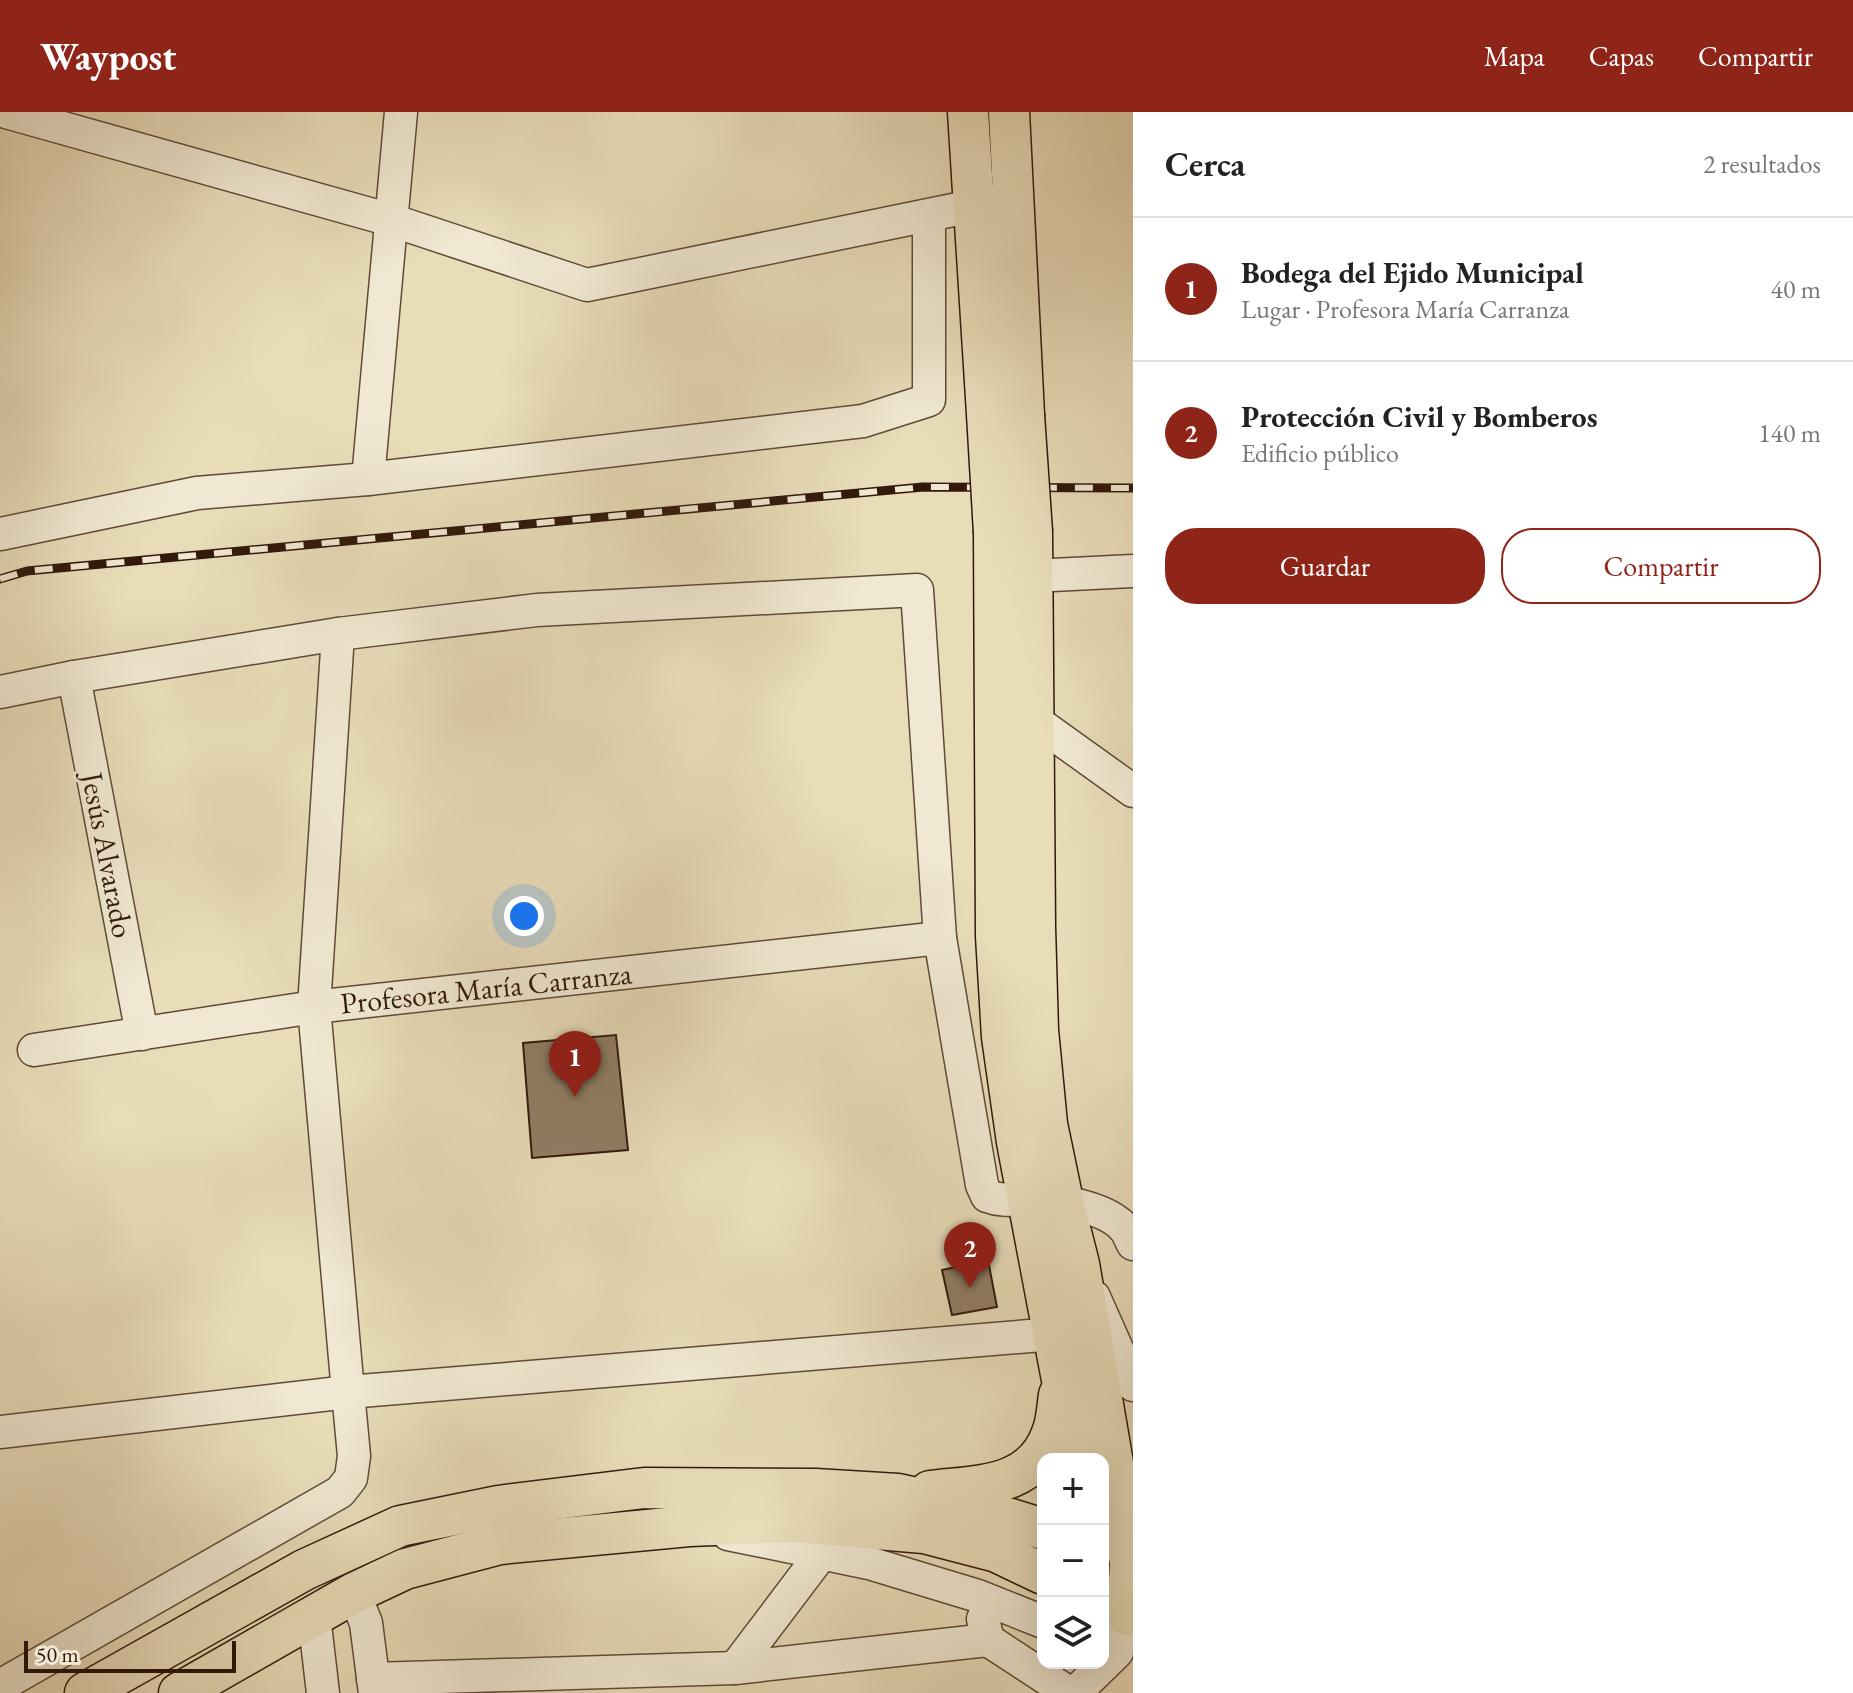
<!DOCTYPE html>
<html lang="es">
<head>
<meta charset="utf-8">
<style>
  :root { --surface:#fff; --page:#f2f2f2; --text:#222; --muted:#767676; --line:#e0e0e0; --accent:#8f2418 }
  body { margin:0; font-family:"EB Garamond",serif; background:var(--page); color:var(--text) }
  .controls { position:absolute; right:24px; bottom:24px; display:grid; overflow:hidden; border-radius:16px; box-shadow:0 8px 32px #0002 }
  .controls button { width:72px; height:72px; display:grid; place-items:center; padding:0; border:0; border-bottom:2px solid var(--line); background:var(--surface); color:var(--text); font:40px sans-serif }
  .scale { position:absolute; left:24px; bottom:20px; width:212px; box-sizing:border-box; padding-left:8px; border:4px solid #33190b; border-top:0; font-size:22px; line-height:28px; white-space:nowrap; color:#33190b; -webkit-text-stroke:6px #f0e8d2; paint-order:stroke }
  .you { position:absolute; left:524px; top:804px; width:28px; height:28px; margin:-20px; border:6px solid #fff; border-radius:50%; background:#1a73e8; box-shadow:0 0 0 12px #1a73e833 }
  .badge { display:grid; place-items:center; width:52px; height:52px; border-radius:50%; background:var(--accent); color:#fff; font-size:26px; font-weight:700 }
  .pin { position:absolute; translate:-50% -66px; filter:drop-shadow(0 2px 4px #0008) }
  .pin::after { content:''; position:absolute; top:42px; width:28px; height:24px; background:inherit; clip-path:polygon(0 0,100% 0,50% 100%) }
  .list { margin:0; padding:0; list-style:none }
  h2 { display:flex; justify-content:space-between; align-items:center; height:104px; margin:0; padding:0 32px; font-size:34px }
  h2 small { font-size:26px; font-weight:400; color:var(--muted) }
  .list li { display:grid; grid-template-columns:52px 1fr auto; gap:24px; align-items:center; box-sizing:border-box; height:144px; padding:0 32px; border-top:2px solid var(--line) }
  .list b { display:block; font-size:30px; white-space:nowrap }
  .list p { margin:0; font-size:26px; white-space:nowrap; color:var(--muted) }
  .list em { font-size:26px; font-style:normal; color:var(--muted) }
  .actions { display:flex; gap:16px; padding:24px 32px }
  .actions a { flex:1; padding:18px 0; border:2px solid var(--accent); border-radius:32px; text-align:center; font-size:28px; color:var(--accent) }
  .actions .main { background:var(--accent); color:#fff }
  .icon { flex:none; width:44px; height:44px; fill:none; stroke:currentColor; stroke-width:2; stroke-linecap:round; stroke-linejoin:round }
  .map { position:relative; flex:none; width:1133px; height:1581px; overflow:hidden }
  header { display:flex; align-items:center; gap:48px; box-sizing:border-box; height:112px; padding:0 40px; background:var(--accent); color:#fff }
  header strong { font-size:38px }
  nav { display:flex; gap:44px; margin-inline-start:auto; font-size:28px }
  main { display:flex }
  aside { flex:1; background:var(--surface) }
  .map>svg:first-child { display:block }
  .building { fill:#917e65; stroke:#33190b; stroke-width:2 }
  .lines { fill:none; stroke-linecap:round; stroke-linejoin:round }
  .minor-casing { stroke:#604a36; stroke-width:35 }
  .major-casing { stroke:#33190b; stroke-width:43 }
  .minor { stroke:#f0e8d2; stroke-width:32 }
  .major { stroke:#e8dcb9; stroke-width:40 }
  .rail-casing { stroke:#33190b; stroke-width:9 }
  .rail { stroke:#f0e8d2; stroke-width:6; stroke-dasharray:18; stroke-linecap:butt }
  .major-bridge-casing { stroke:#33190b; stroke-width:43; stroke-linecap:butt }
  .major-bridge { stroke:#e8dcb9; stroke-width:40 }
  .labels { text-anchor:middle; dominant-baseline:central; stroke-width:6; stroke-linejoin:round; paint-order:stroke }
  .street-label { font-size:30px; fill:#33190b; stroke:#f0e8d2 }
</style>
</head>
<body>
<header>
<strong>Waypost</strong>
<nav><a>Mapa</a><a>Capas</a><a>Compartir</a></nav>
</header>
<main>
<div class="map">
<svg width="1133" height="1581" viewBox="0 0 1133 1581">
  <rect width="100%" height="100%" fill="#e8dcb9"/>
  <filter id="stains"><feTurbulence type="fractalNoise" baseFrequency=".0025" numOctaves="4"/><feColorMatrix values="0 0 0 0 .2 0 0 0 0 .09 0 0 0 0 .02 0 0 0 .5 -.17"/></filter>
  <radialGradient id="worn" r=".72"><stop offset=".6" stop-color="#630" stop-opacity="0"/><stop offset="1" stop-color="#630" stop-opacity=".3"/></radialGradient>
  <g class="building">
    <polygon points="616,923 628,1038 532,1046 523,931"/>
    <polygon points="988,1148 997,1195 952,1203 942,1158"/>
  </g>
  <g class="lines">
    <defs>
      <g id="minor">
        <polyline points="6,0 391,108 587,173 997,89"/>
        <polyline points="368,367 401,0"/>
        <polyline points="0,422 197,381 368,367 863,309 929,288 929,104"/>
        <polyline points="1032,464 1133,459"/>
        <polyline points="74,565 142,922"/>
        <path d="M0,580L74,565L338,522L537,498L917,478L940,826L982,1073L987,1084C1003,1090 1014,1087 1030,1087C1056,1087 1106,1095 1124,1116C1128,1120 1130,1127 1133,1132"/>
        <polyline points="1017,607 1034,608 1133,679"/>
        <polyline points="34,938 314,895 940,826"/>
        <polyline points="1094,1185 1133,1273"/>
        <polyline points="0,1320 348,1280 314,895 338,522"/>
        <polyline points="728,1422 869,1451 978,1484 1043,1510"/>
        <polyline points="354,1481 366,1511 375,1581"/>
        <polyline points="314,1504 323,1581"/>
        <polyline points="983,1507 988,1528 1069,1581"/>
        <polyline points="735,1556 822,1441"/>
        <polyline points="373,1567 735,1556 988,1528"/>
        <polyline points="0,1574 340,1380 351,1366 354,1344 348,1280 1054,1222"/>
        <polyline points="1075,1581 1117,1540 1127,1503"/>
      </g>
      <g id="major">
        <polyline points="968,0 987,302"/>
        <polyline points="1009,0 1024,303"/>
        <polyline points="1032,420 1035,815 1038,918 1047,1012 1063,1089 1079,1152 1130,1451 1127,1503"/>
        <polyline points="994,421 996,824 1002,925 1017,1030 1077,1347"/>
        <path d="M930,1379C979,1373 1033,1376 1052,1321C1057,1309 1057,1295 1059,1283"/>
        <polyline points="85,1581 304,1458 400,1414 498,1394 644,1376 815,1377 898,1382 1011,1407 1043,1417"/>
        <polyline points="179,1581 354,1481 405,1457 500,1432 689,1414 796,1410 924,1421 997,1440 1043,1462"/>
      </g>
    </defs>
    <use href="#minor" class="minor-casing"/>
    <use href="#major" class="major-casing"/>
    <use href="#minor" class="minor"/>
    <use href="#major" class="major"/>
    <defs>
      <polyline id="rail" points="0,467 27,459 923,375 1133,376"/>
    </defs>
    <use href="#rail" class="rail-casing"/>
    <use href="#rail" class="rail"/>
    <defs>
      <g id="major-bridge">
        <polyline points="987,302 994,421"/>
        <polyline points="1024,303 1032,420"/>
      </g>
    </defs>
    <use href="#major-bridge" class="major-bridge-casing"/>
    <use href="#major-bridge" class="major-bridge"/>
  </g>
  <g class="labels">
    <g class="street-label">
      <text transform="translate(108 743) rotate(79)">Jesús Alvarado</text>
      <text transform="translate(486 876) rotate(-6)">Profesora María Carranza</text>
    </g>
  </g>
  <rect width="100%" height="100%" filter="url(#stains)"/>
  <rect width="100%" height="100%" fill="url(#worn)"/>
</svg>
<div class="controls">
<button>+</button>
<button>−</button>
<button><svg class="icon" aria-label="layers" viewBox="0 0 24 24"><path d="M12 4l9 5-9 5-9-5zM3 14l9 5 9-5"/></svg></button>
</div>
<div class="scale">50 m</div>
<div class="you"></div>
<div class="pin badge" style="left:575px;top:985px">1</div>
<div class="pin badge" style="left:970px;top:1176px">2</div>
</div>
<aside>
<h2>Cerca<small>2 resultados</small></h2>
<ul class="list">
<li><span class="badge">1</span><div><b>Bodega del Ejido Municipal</b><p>Lugar · Profesora María Carranza</p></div><em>40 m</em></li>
<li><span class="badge">2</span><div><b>Protección Civil y Bomberos</b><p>Edificio público</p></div><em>140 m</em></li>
</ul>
<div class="actions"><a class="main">Guardar</a><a>Compartir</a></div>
</aside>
</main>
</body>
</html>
